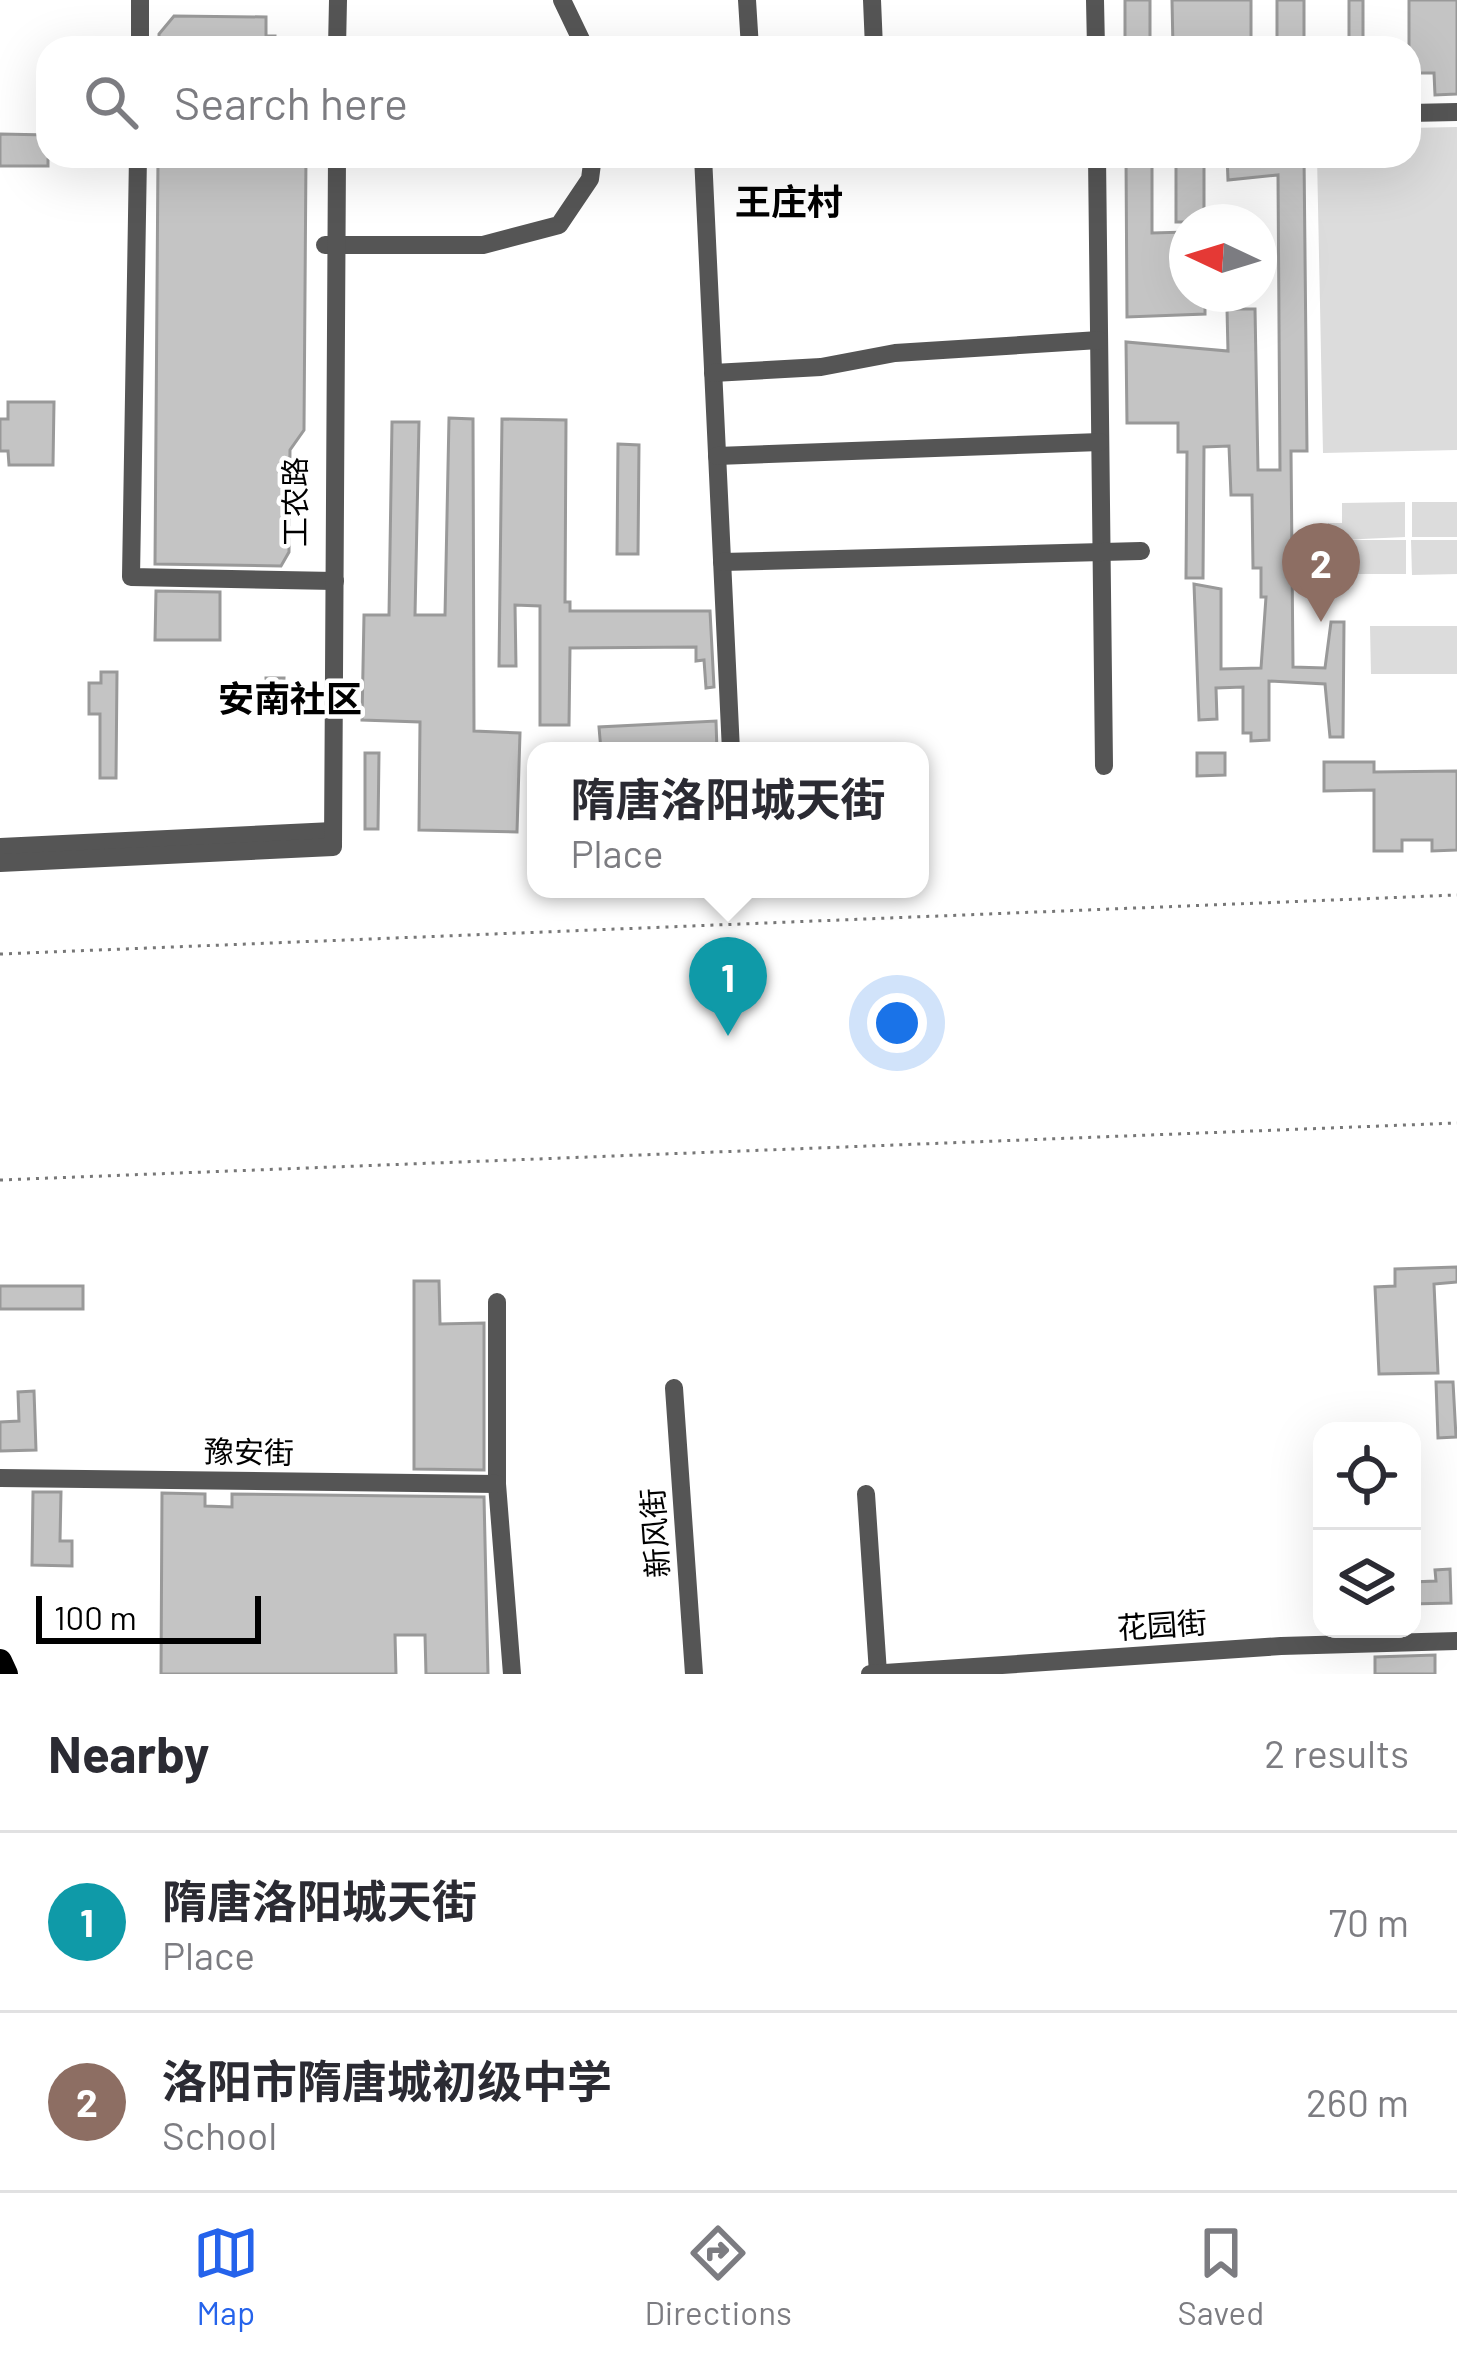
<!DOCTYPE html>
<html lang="en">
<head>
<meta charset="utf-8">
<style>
  :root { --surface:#fff; --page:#f7f7f7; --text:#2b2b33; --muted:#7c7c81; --line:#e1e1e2; --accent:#2563eb }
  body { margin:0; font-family:Barlow,"Noto Sans SC",sans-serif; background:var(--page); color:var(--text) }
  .controls { position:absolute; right:36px; bottom:36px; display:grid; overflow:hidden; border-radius:24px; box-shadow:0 12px 48px #0002 }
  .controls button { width:108px; height:108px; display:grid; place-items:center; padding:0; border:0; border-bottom:3px solid var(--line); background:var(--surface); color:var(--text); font:60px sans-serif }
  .compass { position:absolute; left:1169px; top:204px; width:108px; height:108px; border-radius:50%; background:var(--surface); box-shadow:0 12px 48px #0002; rotate:274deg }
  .scale { position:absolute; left:36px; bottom:30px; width:225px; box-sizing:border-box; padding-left:12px; border:6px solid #000; border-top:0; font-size:33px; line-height:42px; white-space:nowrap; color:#000; -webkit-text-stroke:9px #fff; paint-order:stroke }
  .you { position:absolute; left:897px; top:1023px; width:42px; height:42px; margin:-30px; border:9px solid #fff; border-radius:50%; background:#1a73e8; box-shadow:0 0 0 18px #1a73e833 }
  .badge { display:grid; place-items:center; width:78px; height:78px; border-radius:50%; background:var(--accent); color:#fff; font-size:39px; font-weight:700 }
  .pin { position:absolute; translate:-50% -99px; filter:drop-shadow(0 3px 6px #0008) }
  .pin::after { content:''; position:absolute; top:63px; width:42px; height:36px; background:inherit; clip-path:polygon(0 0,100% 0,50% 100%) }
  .popup { position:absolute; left:527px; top:742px; width:402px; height:156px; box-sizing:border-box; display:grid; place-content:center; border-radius:24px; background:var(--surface); filter:drop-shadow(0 3px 9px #0005); font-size:39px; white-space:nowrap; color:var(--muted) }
  .popup b { font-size:45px; color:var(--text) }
  .popup::after { content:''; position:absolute; left:50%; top:100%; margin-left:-24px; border:24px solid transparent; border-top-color:var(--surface) }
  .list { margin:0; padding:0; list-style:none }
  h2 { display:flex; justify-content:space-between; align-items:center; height:156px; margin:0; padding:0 48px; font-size:51px }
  h2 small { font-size:39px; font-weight:400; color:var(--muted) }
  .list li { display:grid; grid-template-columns:78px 1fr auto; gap:36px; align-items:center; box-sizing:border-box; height:180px; padding:0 48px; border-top:3px solid var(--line) }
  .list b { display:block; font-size:45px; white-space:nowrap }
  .list p { margin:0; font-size:39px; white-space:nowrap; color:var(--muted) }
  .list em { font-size:39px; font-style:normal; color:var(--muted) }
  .icon { flex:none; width:66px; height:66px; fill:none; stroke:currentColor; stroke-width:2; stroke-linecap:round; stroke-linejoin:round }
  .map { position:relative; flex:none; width:1457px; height:1674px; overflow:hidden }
  .search { position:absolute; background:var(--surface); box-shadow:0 12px 48px #0002; left:36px; right:36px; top:36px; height:132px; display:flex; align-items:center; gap:30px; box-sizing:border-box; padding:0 42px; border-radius:36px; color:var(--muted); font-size:45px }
  .sheet { height:516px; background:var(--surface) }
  nav { display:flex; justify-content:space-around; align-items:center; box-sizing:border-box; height:168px; border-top:3px solid var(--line); background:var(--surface); font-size:33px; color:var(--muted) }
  nav a { display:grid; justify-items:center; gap:6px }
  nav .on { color:var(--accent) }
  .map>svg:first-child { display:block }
  .green { fill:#dcdcdc }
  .building { fill:#c4c4c4; stroke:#999; stroke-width:3 }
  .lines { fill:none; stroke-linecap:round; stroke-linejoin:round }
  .path { stroke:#777; stroke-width:3; stroke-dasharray:3 6; stroke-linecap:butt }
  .minor { stroke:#555; stroke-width:18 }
  .major { stroke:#000; stroke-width:24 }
  .labels { text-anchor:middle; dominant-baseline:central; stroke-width:9; stroke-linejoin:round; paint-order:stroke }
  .street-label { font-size:30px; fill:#000; stroke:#fff }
  .quarter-label { font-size:36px; font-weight:bold; fill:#000; stroke:#fff }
</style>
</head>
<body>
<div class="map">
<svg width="1457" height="1674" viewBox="0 0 1457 1674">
  <rect width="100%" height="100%" fill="#fff"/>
  <g class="green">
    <polygon points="1457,127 1457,450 1323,453 1317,156 1409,156 1409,128"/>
    <polygon points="1405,502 1405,537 1341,540 1406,540 1406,574 1342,574 1342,555 1328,554 1328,523 1342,523 1342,503"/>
    <rect x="1412" y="502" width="45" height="35"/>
    <polygon points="1411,540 1457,540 1457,574 1412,575"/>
    <polygon points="1370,626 1457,626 1457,674 1371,674"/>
  </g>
  <g class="building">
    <rect x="1125" y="0" width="25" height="48"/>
    <polygon points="1172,0 1251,0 1251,48 1173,48"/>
    <rect x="1277" y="0" width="27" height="48"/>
    <rect x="1349" y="0" width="14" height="48"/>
    <polygon points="1409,0 1457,0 1457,94 1435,95 1434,73 1409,73"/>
    <polygon points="174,16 266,17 266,36 275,36 275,48 159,48 159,34"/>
    <polygon points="0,134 48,135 48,166 0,166"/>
    <polygon points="158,156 306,156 304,430 290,450 289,552 281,566 155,564"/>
    <polygon points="1126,156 1152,156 1152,233 1187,232 1187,294 1205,294 1205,314 1127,317"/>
    <rect x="1176" y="156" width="28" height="66"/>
    <polygon points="1227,156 1304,156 1307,451 1291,451 1293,667 1325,668 1331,622 1344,622 1343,737 1330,737 1325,684 1269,681 1269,740 1251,741 1251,733 1243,733 1243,687 1216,688 1217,719 1199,720 1194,584 1221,589 1221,669 1261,668 1266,597 1261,597 1261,568 1253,568 1252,495 1231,495 1229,446 1204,447 1203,578 1186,578 1187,452 1178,452 1178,423 1127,423 1126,342 1228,351 1227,309 1255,309 1258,470 1280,470 1278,175 1228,180"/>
    <polygon points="8,402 54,402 53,465 9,465 8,451 0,451 0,419 8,419"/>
    <polygon points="449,418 473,419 474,731 520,733 517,832 419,830 420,722 362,720 364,615 389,615 392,422 419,422 415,615 445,615"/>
    <polygon points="502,419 566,420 565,602 570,602 570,611 710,611 714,687 706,688 704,660 696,661 696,647 570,648 569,725 540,725 540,606 515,605 516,666 499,666"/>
    <polygon points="618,444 639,445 638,554 617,554"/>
    <polygon points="156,591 220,592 220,640 155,640"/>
    <polygon points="101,672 117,672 116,778 100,778 100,714 89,714 89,683 101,683"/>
    <polygon points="266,678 284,678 283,705 266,705"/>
    <polygon points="716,721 717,751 673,747 601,751 599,727"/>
    <polygon points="365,753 379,753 378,829 365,829"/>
    <polygon points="1197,753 1225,753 1225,775 1197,776"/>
    <polygon points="1324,762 1374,762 1374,772 1457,771 1457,850 1432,851 1432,840 1402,840 1402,851 1374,851 1374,790 1324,791"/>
    <polygon points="1457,1267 1457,1282 1434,1284 1438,1373 1379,1374 1375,1287 1395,1286 1395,1269"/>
    <polygon points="414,1281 439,1281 440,1324 484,1323 484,1470 414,1469"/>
    <rect x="0" y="1286" width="83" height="23"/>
    <polygon points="1436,1382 1453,1382 1456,1437 1438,1438"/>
    <polygon points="34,1391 36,1450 0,1451 0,1422 19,1421 18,1392"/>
    <polygon points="33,1492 61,1492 60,1541 72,1541 72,1566 32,1565"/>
    <polygon points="162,1493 205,1494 205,1506 232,1507 232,1494 484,1497 488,1674 426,1674 425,1635 395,1635 396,1674 161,1674"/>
    <polygon points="1450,1569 1451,1603 1412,1604 1412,1582 1436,1581 1435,1570"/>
    <polygon points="1435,1655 1435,1674 1375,1674 1375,1657"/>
  </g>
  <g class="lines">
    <g class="path">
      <polyline points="0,954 1457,895"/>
      <polyline points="0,1180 1457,1123"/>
    </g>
    <g class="minor">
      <polyline points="562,0 585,48"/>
      <polyline points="747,0 750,48"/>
      <polyline points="872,0 874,48"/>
      <polyline points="1095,0 1096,48"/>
      <polyline points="140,48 140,0"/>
      <polyline points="337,48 338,0"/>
      <polyline points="1409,113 1457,112"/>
      <polyline points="138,156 131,577 335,581"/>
      <polyline points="703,156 731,751"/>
      <polyline points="1097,156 1104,766"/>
      <polyline points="325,245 483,245 559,225 590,179 593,156"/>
      <polyline points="713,373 821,367 895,353 1099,340"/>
      <polyline points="717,456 1100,442"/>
      <polyline points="722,562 1141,551"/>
      <polyline points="0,847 333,831"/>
      <polyline points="0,863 333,847 337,156"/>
      <polyline points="497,1302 497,1484 512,1674"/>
      <polyline points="674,1388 694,1674"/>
      <polyline points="0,1478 497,1484"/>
      <polyline points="866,1494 878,1673"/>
      <polyline points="870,1674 1281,1646 1457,1641"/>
    </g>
    <polyline class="major" points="0,1661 6,1674"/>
  </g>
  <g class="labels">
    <g class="street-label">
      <text transform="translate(294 502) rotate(-90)">工农路</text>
      <text transform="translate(249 1451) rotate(1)">豫安街</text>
      <text transform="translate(654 1533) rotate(-94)">新风街</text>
      <text transform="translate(1162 1624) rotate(-4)">花园街</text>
    </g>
    <g class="quarter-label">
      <text x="789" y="200">王庄村</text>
      <text x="290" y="697">安南社区</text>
    </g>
  </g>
</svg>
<div class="controls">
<button><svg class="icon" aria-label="locate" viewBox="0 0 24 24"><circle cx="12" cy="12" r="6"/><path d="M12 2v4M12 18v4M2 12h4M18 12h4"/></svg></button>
<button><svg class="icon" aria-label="layers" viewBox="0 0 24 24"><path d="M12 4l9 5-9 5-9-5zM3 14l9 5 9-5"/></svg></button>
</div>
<svg class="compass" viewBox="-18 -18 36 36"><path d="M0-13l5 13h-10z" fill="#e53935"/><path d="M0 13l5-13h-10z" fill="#7c7c81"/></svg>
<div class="scale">100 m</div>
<div class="you"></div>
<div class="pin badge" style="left:728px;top:1036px;background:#0f9aa8">1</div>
<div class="popup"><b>隋唐洛阳城天街</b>Place</div>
<div class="pin badge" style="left:1321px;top:622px;background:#8d6e63">2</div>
<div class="search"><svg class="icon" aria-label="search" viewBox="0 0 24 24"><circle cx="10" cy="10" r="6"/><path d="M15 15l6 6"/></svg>Search here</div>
</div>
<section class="sheet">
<h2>Nearby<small>2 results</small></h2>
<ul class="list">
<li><span class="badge" style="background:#0f9aa8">1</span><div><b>隋唐洛阳城天街</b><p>Place</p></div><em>70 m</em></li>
<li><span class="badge" style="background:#8d6e63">2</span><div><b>洛阳市隋唐城初级中学</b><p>School</p></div><em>260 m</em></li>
</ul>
</section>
<nav>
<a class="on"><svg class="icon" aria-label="map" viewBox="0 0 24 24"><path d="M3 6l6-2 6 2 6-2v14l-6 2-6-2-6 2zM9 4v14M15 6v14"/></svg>Map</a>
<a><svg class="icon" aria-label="directions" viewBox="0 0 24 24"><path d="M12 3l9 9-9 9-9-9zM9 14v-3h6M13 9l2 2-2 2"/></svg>Directions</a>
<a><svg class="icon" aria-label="saved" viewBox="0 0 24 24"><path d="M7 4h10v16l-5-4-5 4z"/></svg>Saved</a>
</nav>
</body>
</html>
